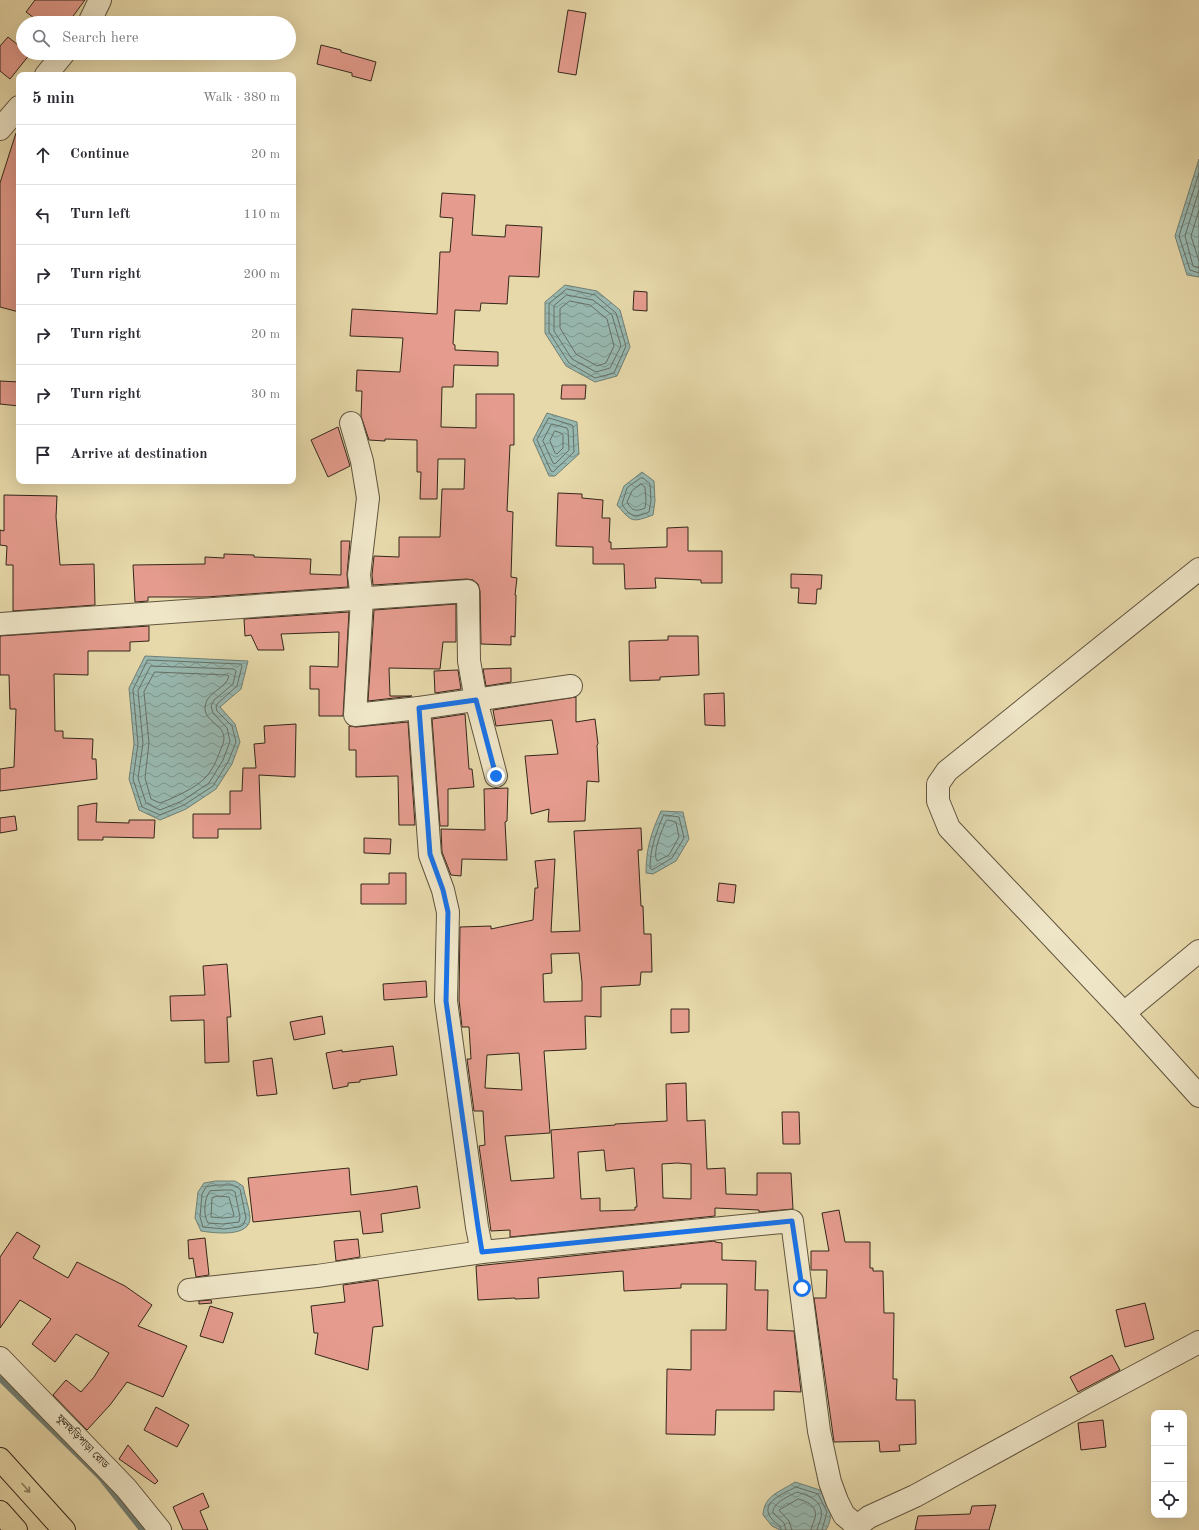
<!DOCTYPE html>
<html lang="en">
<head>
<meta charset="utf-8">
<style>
  :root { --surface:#fff; --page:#f2f2f3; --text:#2b2b33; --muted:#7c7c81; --line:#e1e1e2 }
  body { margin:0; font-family:"Old Standard TT","Noto Serif Bengali",serif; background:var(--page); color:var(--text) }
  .controls { position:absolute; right:12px; bottom:12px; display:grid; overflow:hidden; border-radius:8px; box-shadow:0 4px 16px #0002 }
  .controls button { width:36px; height:36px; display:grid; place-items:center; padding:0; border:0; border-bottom:1px solid var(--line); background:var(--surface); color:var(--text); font:20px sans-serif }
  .stop { position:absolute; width:12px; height:12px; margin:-9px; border:3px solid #1a73e8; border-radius:50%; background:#fff }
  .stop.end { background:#1a73e8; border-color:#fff; box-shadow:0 1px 4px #0008 }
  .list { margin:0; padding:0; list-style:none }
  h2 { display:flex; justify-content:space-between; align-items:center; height:52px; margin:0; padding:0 16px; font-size:17px }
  h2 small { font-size:13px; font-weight:400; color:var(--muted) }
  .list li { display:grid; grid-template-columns:26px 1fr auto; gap:12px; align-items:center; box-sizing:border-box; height:60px; padding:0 16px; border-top:1px solid var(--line) }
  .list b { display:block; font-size:15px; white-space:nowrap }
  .list em { font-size:13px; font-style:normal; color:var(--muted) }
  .icon { flex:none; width:22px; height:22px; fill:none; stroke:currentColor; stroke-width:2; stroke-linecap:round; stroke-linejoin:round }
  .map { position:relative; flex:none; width:1199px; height:1530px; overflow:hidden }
  .search { position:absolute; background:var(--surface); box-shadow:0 4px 16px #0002; left:16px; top:16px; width:280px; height:44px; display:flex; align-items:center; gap:10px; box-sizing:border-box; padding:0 14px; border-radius:22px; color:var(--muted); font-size:15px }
  .panel { position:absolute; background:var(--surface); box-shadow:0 4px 16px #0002; left:16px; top:72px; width:280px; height:412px; border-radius:8px }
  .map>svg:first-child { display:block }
  .water { fill:url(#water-waves); stroke:#707f75 }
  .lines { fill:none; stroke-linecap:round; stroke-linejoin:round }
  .shore { stroke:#667066; stroke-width:1 }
  .stream { stroke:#707f75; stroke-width:5.5 }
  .building { fill:#e59c8e; stroke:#33271a; fill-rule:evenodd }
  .minor-casing { stroke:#60543e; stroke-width:24 }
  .major-casing { stroke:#33271a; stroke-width:24 }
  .minor { stroke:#efe6c8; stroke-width:22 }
  .major { stroke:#e7d9aa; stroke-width:22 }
  .oneway { stroke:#8d8062 }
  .route { stroke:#1a73e8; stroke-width:5 }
  .labels { text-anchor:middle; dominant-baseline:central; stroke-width:4; stroke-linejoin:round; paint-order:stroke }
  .street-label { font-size:11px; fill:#33271a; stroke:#efe6c8 }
</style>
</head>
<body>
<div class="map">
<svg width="1199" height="1530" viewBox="0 0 1199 1530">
  <defs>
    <pattern id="water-waves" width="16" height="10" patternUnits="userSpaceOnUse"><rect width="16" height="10" fill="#98b9b1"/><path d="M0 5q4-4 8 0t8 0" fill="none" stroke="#7d968f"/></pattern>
  </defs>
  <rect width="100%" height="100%" fill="#e7d9aa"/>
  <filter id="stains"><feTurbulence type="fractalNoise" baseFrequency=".005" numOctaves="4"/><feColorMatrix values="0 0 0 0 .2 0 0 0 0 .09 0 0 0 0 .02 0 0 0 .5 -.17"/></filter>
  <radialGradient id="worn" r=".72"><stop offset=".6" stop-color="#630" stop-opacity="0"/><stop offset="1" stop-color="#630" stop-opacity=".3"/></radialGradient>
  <g class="water">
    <polygon points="1199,159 1199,277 1187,275 1175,236"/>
    <polygon points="565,285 597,291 620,310 630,347 617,376 595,382 566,366 545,333 545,302"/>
    <polygon points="547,413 577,422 579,454 555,476 549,476 533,440"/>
    <path d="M642,472L654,481L655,501L653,515C631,523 632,522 617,505L624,486Z"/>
    <polygon points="145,656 248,661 241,689 220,707 235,724 240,742 232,764 216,789 186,809 160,820 139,810 129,779 134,744 129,688"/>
    <path d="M661,811L683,812L689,839L676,861L653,874L646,873C646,849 651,833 661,811Z"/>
    <path d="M216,1181H235L243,1186C245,1196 249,1207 250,1217C251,1238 214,1233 201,1231L195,1218L198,1192L204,1183Z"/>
    <path d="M795,1482L820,1490C829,1505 835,1514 826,1530H780L772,1526L763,1515C764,1495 780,1492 795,1482Z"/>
  </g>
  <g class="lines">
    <g class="shore">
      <polyline points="1199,173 1179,236 1190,270 1199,273"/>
      <polyline points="1199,190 1185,236 1193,266 1199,268"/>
      <polyline points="1199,210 1191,236 1199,261"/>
      <polygon points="567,289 595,295 616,313 626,346 614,373 595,378 569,363 549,332 549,304"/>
      <polygon points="567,295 593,300 612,315 621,346 610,368 596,372 572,359 554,331 554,306"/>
      <polygon points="570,301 590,305 607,319 614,346 606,363 597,366 576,354 560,328 560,309"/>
      <polygon points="549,418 572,425 573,426 574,452 553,472 551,471 537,440"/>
      <polygon points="552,424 567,428 568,430 569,450 555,464 553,463 543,441"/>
      <polygon points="555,431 561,433 563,435 563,448 557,454 555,453 550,441"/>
      <path d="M641,478H643L650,484L651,501L649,512C635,518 630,517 622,504L627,488Z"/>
      <path d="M641,484L645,487L646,501L645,508C636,512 632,511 627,502L632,491Z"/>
      <polygon points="148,660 241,664 242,666 237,686 217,704 216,707 217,711 232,726 236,742 228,762 213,786 184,805 160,815 142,807 133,779 138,744 133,690"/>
      <polygon points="151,666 234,669 236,671 233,684 214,700 211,706 213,713 227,728 230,741 223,760 209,783 182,801 160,810 146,803 138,778 143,743 138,691"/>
      <path d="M155,672L227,675L229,676C226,689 206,692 205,707C204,718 216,722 222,731C226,738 223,745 220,751C217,760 212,771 205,778C197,787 172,799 160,803L151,799L145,778L149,743L144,692Z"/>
      <path d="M665,815L679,817L684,838L672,858L652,870L650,868C650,849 656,833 663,816Z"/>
      <path d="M668,820L676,822L679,837L669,855L657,861C652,853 662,830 666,821Z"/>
      <polygon points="217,1185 233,1185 240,1189 246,1218 243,1225 239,1227 224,1229 203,1227 200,1217 202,1194 206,1187"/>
      <path d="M225,1190H232L235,1192L240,1217L239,1222L223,1224L208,1223C203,1215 204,1198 210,1191Z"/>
      <polygon points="218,1196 229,1197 234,1215 233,1217 223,1218 211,1217 212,1198"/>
      <path d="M781,1530L780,1526C753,1507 777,1496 796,1487L818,1494L827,1512L822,1530"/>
      <path d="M786,1530L784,1523L773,1513C772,1503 789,1496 797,1492C810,1496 824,1501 821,1518C820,1522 818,1525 817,1530"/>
      <path d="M792,1530L789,1521L779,1510L798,1499C806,1501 818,1506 815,1518C814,1522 812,1525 811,1530"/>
    </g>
    <polyline class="stream" points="0,1379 100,1477 142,1530"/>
  </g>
  <g class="building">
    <polygon points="35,0 85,0 68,23 41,23 26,12"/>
    <polygon points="568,10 586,13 576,75 558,72"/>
    <polygon points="8,37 23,49 23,53 30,54 10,79 0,71 0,46"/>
    <polygon points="321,45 341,50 341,52 376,62 371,81 352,76 352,73 317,64"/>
    <polygon points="16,133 19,133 19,312 0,307 0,183"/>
    <polygon points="442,193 475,195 472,235 505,237 506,225 542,227 539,277 509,276 507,304 481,303 480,311 455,310 453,344 455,345 455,350 498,352 498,366 454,365 453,387 442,387 441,427 476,428 476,394 514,394 514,445 510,445 507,511 513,512 511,577 517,578 515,595 516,595 515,637 511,636 511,645 481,644 480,591 478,584 473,580 467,579 373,585 372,575 374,556 399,557 399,537 440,537 442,489 464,489 465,459 438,459 437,499 420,499 421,472 417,472 417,440 385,439 385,441 369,440 361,416 362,391 356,391 357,370 400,372 403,338 350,336 352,309 437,314 440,252 450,252 453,218 440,217"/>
    <polygon points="634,291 647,292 647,311 633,310"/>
    <polygon points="0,381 19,382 19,406 0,404"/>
    <polygon points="562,385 586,385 585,399 561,399"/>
    <polygon points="338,427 350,466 328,477 311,440"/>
    <polygon points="558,493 582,494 582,498 603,500 602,518 610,518 609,542 611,542 611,549 667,547 667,528 688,527 688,551 722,551 722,583 701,583 701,580 655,578 656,588 625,589 624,564 593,564 593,547 556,546"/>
    <polygon points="4,495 57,496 56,517 60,565 94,564 95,605 13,611 13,565 6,565 7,546 0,545 0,530 4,531"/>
    <polygon points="341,541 350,541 347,574 348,587 206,597 148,597 148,601 135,602 133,565 205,564 205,557 224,558 224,554 254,555 254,557 311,559 310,574 341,575"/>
    <polygon points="791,574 822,575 821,589 817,589 816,604 798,603 799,588 791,588"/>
    <polygon points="456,604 456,642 443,642 440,669 389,668 390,696 412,696 368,701 374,610"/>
    <polygon points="349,612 343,716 319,716 319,689 310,689 310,666 338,667 339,632 281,634 284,650 258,650 251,635 245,636 244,619"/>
    <polygon points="149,626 149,641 130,642 130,651 88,651 88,675 54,674 55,731 63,731 63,738 93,739 92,759 96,759 97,779 0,791 0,769 14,767 16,709 10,709 9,675 0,675 0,636"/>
    <polygon points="668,636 698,636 699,675 660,677 660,680 630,681 629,641 668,640"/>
    <polygon points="511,668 511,682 486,686 483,669"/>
    <polygon points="458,670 461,689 435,693 434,671"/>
    <polygon points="724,693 725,726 705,725 704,694"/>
    <polygon points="576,697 576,722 595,719 598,744 597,745 599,782 587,781 585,821 548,822 549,809 531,814 525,756 558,754 552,720 496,726 493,710"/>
    <polygon points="465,714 469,769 472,769 474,787 448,789 448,826 440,826 432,719"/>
    <polygon points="408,722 415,825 399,825 398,776 356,777 356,750 349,750 349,726 356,727"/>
    <polygon points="296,724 295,777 259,775 261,829 218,829 218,838 193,838 193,814 230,814 230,791 242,791 243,768 256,768 254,744 265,743 264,726"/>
    <polygon points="508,788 507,821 505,822 507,860 462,859 461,876 451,875 442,852 441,829 485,830 484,789"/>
    <polygon points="97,803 96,822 129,823 129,820 155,820 154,838 103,837 103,840 78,840 78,806"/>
    <polygon points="15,816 17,830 0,833 0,818"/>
    <path d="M641,828L642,850H638L641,906H643L644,934H651L652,972H641L640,985L601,987V1017L585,1016L586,1049L544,1051L550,1133L505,1136L511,1181L554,1178L551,1130L615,1125V1124L667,1121L666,1084L686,1083L687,1121L705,1120L707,1169L725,1168L726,1194L757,1195V1173H791L793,1209L759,1212V1210L715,1208V1216L510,1237V1230L491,1231L479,1146L485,1145L483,1111H474L467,1059H471L469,1027H462L459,1000L460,927L491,926V929L533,920L535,888H538L535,861L555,859L551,932L580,931L574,831ZM579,953L582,982V1001L544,1002L543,974L552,973L551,954ZM519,1053L522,1090L485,1088L487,1055ZM604,1150L606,1171L634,1168L637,1207H635V1210L600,1211V1198L581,1199L578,1152ZM677,1163L691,1164V1199L663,1198L662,1164Z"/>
    <polygon points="364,838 391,839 390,854 364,853"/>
    <polygon points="389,873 406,873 406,904 361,904 361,884 389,884"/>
    <polygon points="719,883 736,885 734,903 717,901"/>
    <polygon points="227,964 231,1017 227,1017 229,1062 205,1063 204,1020 171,1021 170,996 205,995 203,966"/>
    <polygon points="426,981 427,997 384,1000 383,984"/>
    <polygon points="671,1009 689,1009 689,1032 671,1033"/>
    <polygon points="322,1016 325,1034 294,1040 290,1022"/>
    <polygon points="393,1046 397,1075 360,1080 360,1082 348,1083 348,1086 333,1089 326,1053 342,1050 342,1052"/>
    <polygon points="272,1058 277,1094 257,1096 253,1061"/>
    <polygon points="782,1112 799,1112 800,1144 783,1144"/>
    <polygon points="349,1168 351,1195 392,1190 417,1186 420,1208 381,1214 383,1232 363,1234 360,1211 253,1222 248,1178"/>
    <polygon points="839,1210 845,1242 870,1242 870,1268 873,1268 873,1271 883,1271 884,1313 894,1313 893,1379 897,1379 896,1400 915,1400 916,1444 899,1445 900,1451 880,1452 879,1441 834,1442 814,1298 826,1298 827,1270 811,1270 811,1251 829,1251 822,1213"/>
    <polygon points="17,1232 40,1246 33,1258 68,1278 77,1262 125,1286 152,1305 138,1326 187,1346 163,1397 127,1382 110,1405 87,1430 53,1395 66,1380 81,1392 94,1377 109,1353 76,1334 55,1362 32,1344 51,1319 20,1300 0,1328 0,1257"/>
    <polygon points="205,1238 209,1275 196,1277 193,1258 189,1259 188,1240"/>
    <polygon points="358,1239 360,1257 336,1261 334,1241"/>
    <polygon points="715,1241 715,1242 722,1243 722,1260 756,1261 755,1290 768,1290 767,1330 794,1331 801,1392 774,1391 774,1410 716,1410 715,1435 666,1434 667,1369 691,1370 691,1330 726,1330 727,1284 681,1284 681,1288 624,1291 623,1271 538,1278 539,1298 515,1299 515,1298 478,1300 476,1266"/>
    <polygon points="378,1280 383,1326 373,1327 368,1370 315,1354 318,1333 314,1333 311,1306 345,1302 343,1285"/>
    <polygon points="211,1300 212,1303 199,1304 199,1301"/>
    <polygon points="1145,1303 1154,1339 1125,1347 1116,1310"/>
    <polygon points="210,1306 233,1313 223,1343 200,1336"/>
    <polygon points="1112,1355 1120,1370 1078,1392 1070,1377"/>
    <polygon points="156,1407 189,1425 177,1447 144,1430"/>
    <polygon points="1103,1420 1106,1447 1081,1450 1078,1423"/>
    <polygon points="128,1445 158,1481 155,1484 119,1459"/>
    <polygon points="203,1493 209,1507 200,1511 208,1530 183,1530 173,1507"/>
    <polygon points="996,1505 989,1530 915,1530 918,1516 970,1514 972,1506"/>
  </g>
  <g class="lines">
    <defs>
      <g id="minor">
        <polyline points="89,23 100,0"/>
        <polyline points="46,75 64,53"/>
        <polyline points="0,129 19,107"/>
        <polyline points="351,423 362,461 368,498 359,575 362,599 355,715 419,708 571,686"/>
        <polyline points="1199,569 947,771 938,784 938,801 949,828 1124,1013 1199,1096"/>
        <polyline points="0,624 468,591 469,661 476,700 496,776"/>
        <polyline points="419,708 430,855 443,890 448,912 446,1001 477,1227 482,1252"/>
        <polyline points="1124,1013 1199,951"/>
        <polyline points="189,1290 317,1276 482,1252 792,1221 819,1431 830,1482 837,1501 844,1515 857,1526"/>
        <polyline points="0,1358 126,1488 160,1530"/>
        <polyline points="855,1530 857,1526 869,1517 915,1496 1087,1402 1199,1342"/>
      </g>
      <g id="major">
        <polyline points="0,1459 64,1530"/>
        <polyline points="0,1512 16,1530"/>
      </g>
    </defs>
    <use href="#minor" class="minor-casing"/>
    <use href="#major" class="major-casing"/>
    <use href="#minor" class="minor"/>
    <use href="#major" class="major"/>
  </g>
  <defs><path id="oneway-shaft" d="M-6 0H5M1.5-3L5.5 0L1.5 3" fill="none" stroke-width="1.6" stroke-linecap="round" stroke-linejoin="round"/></defs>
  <use class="oneway" href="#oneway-shaft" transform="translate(26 1488) rotate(48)"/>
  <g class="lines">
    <polyline class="route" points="496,776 476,700 419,708 430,854 443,890 448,912 446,1001 478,1227 482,1252 792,1221 802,1288"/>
  </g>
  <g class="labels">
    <g class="street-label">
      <text transform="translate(82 1442) rotate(46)">ফুলছড়িপাড়া রোড</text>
    </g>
  </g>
  <rect width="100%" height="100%" filter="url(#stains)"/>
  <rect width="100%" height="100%" fill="url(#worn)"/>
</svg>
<div class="controls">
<button>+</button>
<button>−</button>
<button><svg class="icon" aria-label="locate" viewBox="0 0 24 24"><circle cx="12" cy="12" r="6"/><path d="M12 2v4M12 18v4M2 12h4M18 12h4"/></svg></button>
</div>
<div class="stop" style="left:802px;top:1288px"></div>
<div class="stop end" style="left:496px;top:776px"></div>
<div class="search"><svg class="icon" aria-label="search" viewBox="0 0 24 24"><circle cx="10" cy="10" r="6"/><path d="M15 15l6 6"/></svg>Search here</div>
<section class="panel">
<h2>5 min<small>Walk · 380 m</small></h2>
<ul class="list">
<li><svg class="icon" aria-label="ahead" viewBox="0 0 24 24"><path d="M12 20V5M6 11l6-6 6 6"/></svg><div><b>Continue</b></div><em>20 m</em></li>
<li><svg class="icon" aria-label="left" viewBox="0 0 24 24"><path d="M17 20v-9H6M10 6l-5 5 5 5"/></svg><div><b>Turn left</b></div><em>110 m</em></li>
<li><svg class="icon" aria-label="right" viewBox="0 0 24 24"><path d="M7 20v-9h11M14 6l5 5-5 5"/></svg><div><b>Turn right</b></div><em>200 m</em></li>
<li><svg class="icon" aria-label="right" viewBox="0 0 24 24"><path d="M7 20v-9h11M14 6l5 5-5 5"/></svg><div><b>Turn right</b></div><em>20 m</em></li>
<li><svg class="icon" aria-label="right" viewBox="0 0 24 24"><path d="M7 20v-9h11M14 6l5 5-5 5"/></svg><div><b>Turn right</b></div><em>30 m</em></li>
<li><svg class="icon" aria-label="arrive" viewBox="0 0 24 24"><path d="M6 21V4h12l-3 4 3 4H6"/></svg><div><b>Arrive at destination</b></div></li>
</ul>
</section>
</div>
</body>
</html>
